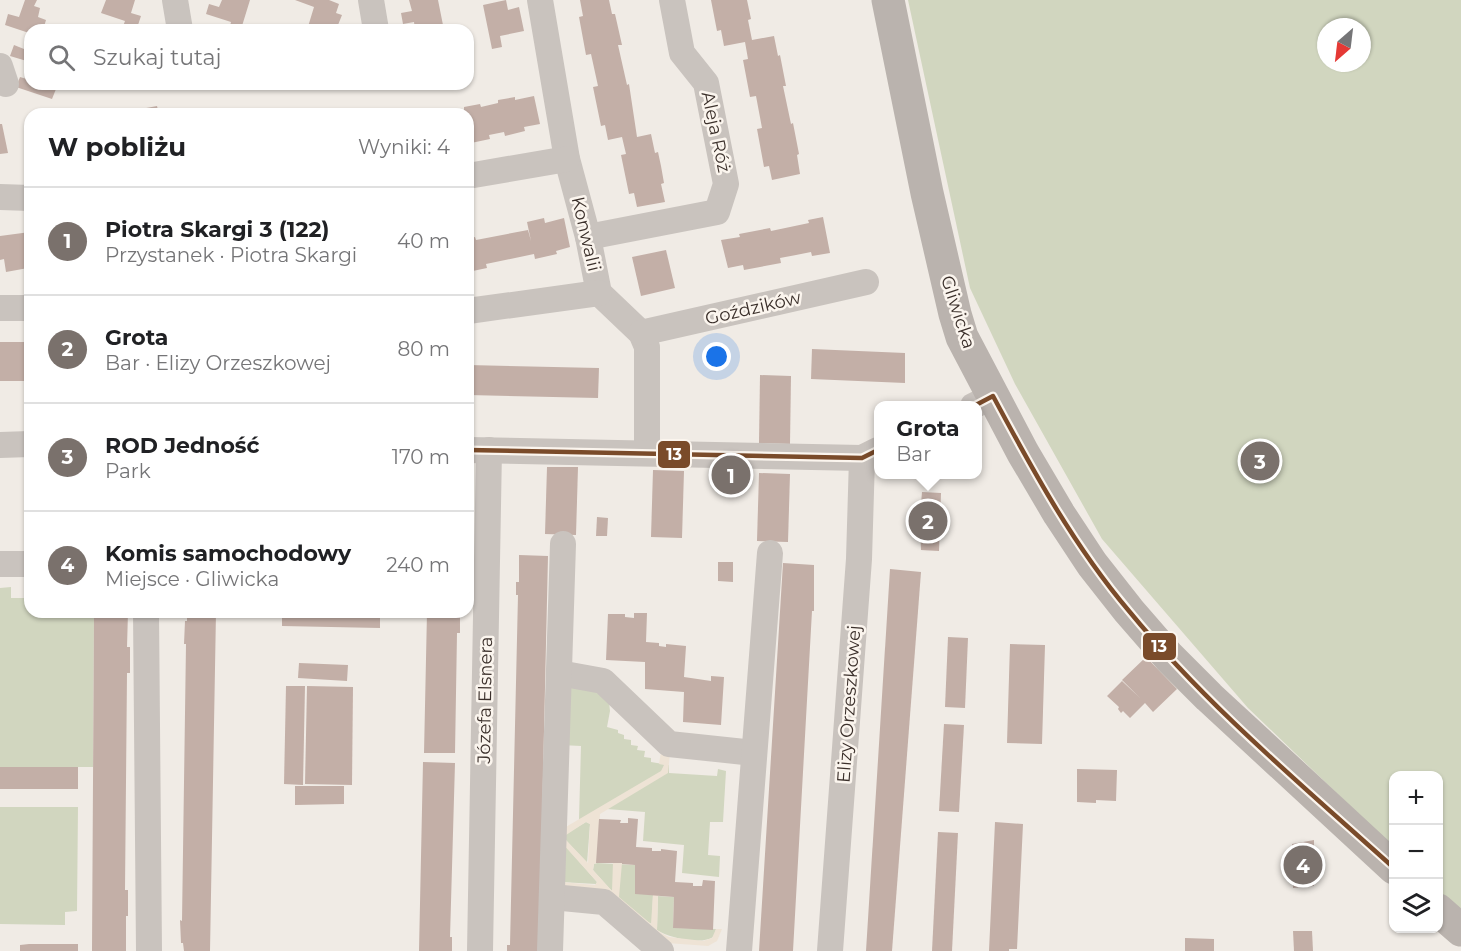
<!DOCTYPE html>
<html lang="pl">
<head>
<meta charset="utf-8">
<style>
  :root { --surface:#fff; --page:#f2f2f2; --text:#202124; --muted:#757577; --line:#e0e0e0; --accent:#7a716c }
  body { margin:0; font-family:Montserrat,sans-serif; background:var(--page); color:var(--text) }
  .controls { position:absolute; right:18px; bottom:18px; display:grid; overflow:hidden; border-radius:12px; box-shadow:0 2px 4px #0004 }
  .controls button { width:54px; height:54px; display:grid; place-items:center; padding:0; border:0; border-bottom:2px solid var(--line); background:var(--surface); color:var(--text); font:30px sans-serif }
  .compass { position:absolute; left:1317px; top:18px; width:54px; height:54px; border-radius:50%; background:var(--surface); box-shadow:0 2px 4px #0004; rotate:208deg }
  .you { position:absolute; left:717px; top:357px; width:21px; height:21px; margin:-15px; border:4px solid #fff; border-radius:50%; background:#1a73e8; box-shadow:0 0 0 9px #1a73e833 }
  .badge { display:grid; place-items:center; width:39px; height:39px; border-radius:50%; background:var(--accent); color:#fff; font-size:20px; font-weight:700 }
  .pin { position:absolute; translate:-50% -50%; border:3px solid #fff; box-shadow:0 2px 6px #0006 }
  .popup { position:absolute; left:874px; top:401px; width:108px; height:78px; box-sizing:border-box; display:grid; place-content:center; border-radius:12px; background:var(--surface); filter:drop-shadow(0 2px 4px #0005); font-size:20px; white-space:nowrap; color:var(--muted) }
  .popup b { font-size:22px; color:var(--text) }
  .popup::after { content:''; position:absolute; left:50%; top:100%; margin-left:-12px; border:12px solid transparent; border-top-color:var(--surface) }
  .list { margin:0; padding:0; list-style:none }
  h2 { display:flex; justify-content:space-between; align-items:center; height:78px; margin:0; padding:0 24px; font-size:26px }
  h2 small { font-size:20px; font-weight:400; color:var(--muted) }
  .list li { display:grid; grid-template-columns:39px 1fr auto; gap:18px; align-items:center; box-sizing:border-box; height:108px; padding:0 24px; border-top:2px solid var(--line) }
  .list b { display:block; font-size:22px; white-space:nowrap }
  .list p { margin:0; font-size:20px; white-space:nowrap; color:var(--muted) }
  .list em { font-size:20px; font-style:normal; color:var(--muted) }
  .icon { flex:none; width:33px; height:33px; fill:none; stroke:currentColor; stroke-width:2; stroke-linecap:round; stroke-linejoin:round }
  .map { position:relative; flex:none; width:1461px; height:951px; overflow:hidden }
  .search { position:absolute; background:var(--surface); box-shadow:0 2px 4px #0004; left:24px; top:24px; width:450px; height:66px; display:flex; align-items:center; gap:15px; box-sizing:border-box; padding:0 21px; border-radius:18px; color:var(--muted); font-size:22px }
  .panel { position:absolute; background:var(--surface); box-shadow:0 2px 4px #0004; left:24px; top:108px; width:450px; height:510px; border-radius:18px }
  .map>svg:first-child { display:block }
  .green { fill:#d1d6bf; fill-rule:evenodd }
  .plaza { fill:#eee3d5; fill-rule:evenodd }
  .building { fill:#c3afa7 }
  .lines { fill:none; stroke-linecap:round; stroke-linejoin:round }
  .minor { stroke:#c9c3be; stroke-width:26 }
  .secondary { stroke:#bab3ae; stroke-width:33 }
  .bus-1-casing { stroke:#fbf5ee; stroke-width:9 }
  .bus-1 { stroke:#7a4b2a; stroke-width:4.5 }
  .labels { text-anchor:middle; dominant-baseline:central; stroke-width:5; stroke-linejoin:round; paint-order:stroke }
  .street-label { font-size:18px; fill:#3b302b; stroke:#fbf5ee }
  .line-badge { stroke:#fbf5ee; stroke-width:2 }
  .badge-label { font-size:16px; text-anchor:middle; font-weight:bold; fill:#fff }
</style>
</head>
<body>
<div class="map">
<svg width="1461" height="951" viewBox="0 0 1461 951">
  <rect width="100%" height="100%" fill="#f0ebe5"/>
  <g class="green">
    <path d="M908,0H1461V912L1439,891L1438,776H1394L1393,847L1248,708L1102,539L1015,384L970,288ZM1326,27H1362V63H1326Z"/>
    <polygon points="11,587 11,598 24,598 25,587 30,587 30,612 94,612 93,767 0,767 0,588"/>
    <polygon points="584,682 609,702 610,711 607,727 618,730 618,733 624,735 624,739 631,740 631,745 638,746 637,750 645,751 644,757 651,758 651,762 669,765 669,773 717,776 718,769 726,771 723,822 710,822 708,855 720,856 719,877 682,873 684,845 643,841 645,812 607,809 579,820 581,746 561,745 563,692"/>
    <polygon points="0,807 78,807 77,911 65,912 65,925 0,924"/>
    <polygon points="586,822 590,824 587,863 564,838 564,835"/>
    <polygon points="562,842 597,882 596,884 561,882"/>
    <path d="M597,863L635,865V893L653,894L652,924C634,916 607,886 593,870L594,864Z"/>
    <path d="M658,896L674,897L673,928L716,929L714,936C703,946 669,938 657,930Z"/>
  </g>
  <path class="plaza" d="M661,752L670,753L668,773L600,814L597,863L594,864L593,870L612,891L613,862L622,863L619,897L651,924L653,894H658L657,930L663,934L669,937L703,941L712,938L716,929H722L717,941L708,946L667,943L563,886L561,882L595,885L597,882L561,842L559,831L661,771L664,765L659,764ZM586,822L590,824L588,863L563,837Z"/>
  <g class="building">
    <polygon points="25,0 37,0 34,6 40,8 38,17 46,20 43,30 30,30 30,62 10,56 14,45 24,49 29,33 5,25 8,14 19,17"/>
    <polygon points="106,0 135,0 131,13 141,16 138,25 143,26 141,30 112,30 113,26 122,29 125,21 101,13"/>
    <polygon points="222,0 250,0 242,26 252,30 229,30 231,22 206,14 209,4 219,7"/>
    <polygon points="295,0 329,0 339,4 336,13 342,15 336,30 307,30 314,7"/>
    <polygon points="409,0 438,0 444,30 415,30 414,22 403,24 401,13 412,11"/>
    <polygon points="506,0 508,10 519,7 524,31 500,36 502,47 492,49 483,5"/>
    <polygon points="580,0 609,0 612,14 615,14 622,45 618,45 627,85 629,84 637,137 651,134 655,153 658,152 661,166 664,183 661,184 665,202 637,207 634,193 629,194 621,155 626,154 622,137 608,140 605,125 601,126 593,87 598,86 591,54 586,55 579,17 583,16"/>
    <polygon points="711,0 747,0 751,19 748,20 752,40 774,36 778,56 780,55 786,86 783,86 791,124 793,123 799,154 797,155 800,174 772,180 769,166 764,167 757,129 762,128 756,96 750,97 743,60 748,59 745,42 724,46 721,30 717,31"/>
    <polygon points="20,77 30,80 30,84 58,84 52,99 16,87"/>
    <polygon points="534,96 540,124 524,127 525,131 505,136 504,132 489,135 490,139 471,143 468,139 468,114 435,114 447,111 447,113 464,110 464,107 480,104 481,107 498,103 498,100 515,97 515,100"/>
    <polygon points="157,106 159,114 143,114 141,109"/>
    <polygon points="0,124 2,124 8,153 0,154"/>
    <polygon points="823,217 830,253 812,256 811,252 796,255 780,258 781,263 744,270 743,265 728,268 721,240 740,237 739,234 770,228 771,231 809,223 808,220"/>
    <polygon points="544,218 545,223 564,218 570,247 556,251 557,254 535,259 534,254 486,264 487,268 468,272 468,238 475,237 476,240 528,230 531,241 527,222"/>
    <polygon points="30,232 30,263 27,264 28,268 6,272 4,259 0,260 0,236"/>
    <polygon points="666,250 675,288 641,296 632,257"/>
    <polygon points="0,342 28,342 30,381 0,381"/>
    <polygon points="812,349 905,353 905,383 811,379"/>
    <polygon points="468,365 599,368 598,398 468,395"/>
    <polygon points="760,375 791,376 790,444 759,443"/>
    <polygon points="547,467 578,467 576,535 545,534"/>
    <polygon points="653,470 684,471 682,538 651,537"/>
    <polygon points="759,473 790,474 788,542 757,541"/>
    <polygon points="922,492 941,493 939,551 921,550 920,527 916,527 916,516 920,516"/>
    <polygon points="597,517 608,518 607,536 596,536"/>
    <polygon points="519,555 548,556 539,951 507,951 507,945 510,945 518,595 516,595 516,582 519,582"/>
    <polygon points="718,562 733,562 733,582 718,581"/>
    <polygon points="783,563 814,565 814,611 812,611 793,951 759,951"/>
    <polygon points="890,569 921,572 892,951 866,951"/>
    <polygon points="94,612 128,612 127,647 130,647 130,673 127,673 125,890 128,890 128,916 126,916 126,951 92,951"/>
    <polygon points="187,612 216,612 210,951 184,951 183,943 181,943 180,920 182,921 186,644 184,644 185,621 187,621"/>
    <polygon points="282,612 380,612 380,628 282,626"/>
    <polygon points="427,612 460,612 460,633 457,633 455,753 424,753"/>
    <polygon points="634,613 647,613 646,642 659,643 659,646 666,647 666,644 686,646 684,677 711,681 711,676 724,677 721,725 683,722 684,692 645,689 645,662 606,660 608,614 625,614 625,617 634,618"/>
    <polygon points="948,637 968,638 965,708 945,707"/>
    <polygon points="1010,644 1045,645 1042,744 1007,743"/>
    <polygon points="1146,657 1177,689 1153,712 1145,703 1130,718 1123,711 1121,713 1118,709 1119,707 1107,696 1122,681 1140,698 1122,680"/>
    <polygon points="299,663 348,665 347,681 298,678"/>
    <polygon points="286,686 305,686 303,785 284,784"/>
    <polygon points="307,686 353,687 352,785 305,784"/>
    <polygon points="944,724 964,725 959,812 939,811"/>
    <polygon points="423,762 455,763 450,937 452,937 452,951 419,951"/>
    <rect x="0" y="767" width="78" height="22"/>
    <polygon points="1077,769 1117,770 1116,801 1096,800 1096,803 1077,802"/>
    <polygon points="295,786 344,786 344,804 295,805"/>
    <polygon points="628,818 638,819 636,847 652,848 652,851 661,851 661,849 677,851 675,882 693,883 693,886 702,886 703,880 715,881 713,930 673,928 674,897 635,894 635,865 622,864 622,863 596,863 599,819 621,820 620,823 628,823"/>
    <polygon points="995,822 1023,824 1017,949 1009,949 1009,951 989,951"/>
    <polygon points="938,832 958,833 952,951 932,951"/>
    <polygon points="1314,840 1314,886 1293,888 1292,844"/>
    <polygon points="1293,931 1312,931 1313,951 1294,951"/>
    <polygon points="1185,938 1214,939 1214,951 1185,951"/>
    <polygon points="29,944 78,944 78,951 20,951 20,945"/>
  </g>
  <g class="lines">
    <g class="minor">
      <polyline points="175,0 180,30"/>
      <polyline points="371,0 376,30"/>
      <polyline points="540,0 567,159 588,237 599,293 641,333 647,347 647,453"/>
      <polyline points="0,66 6,84"/>
      <polyline points="468,176 567,159"/>
      <polyline points="0,197 30,198"/>
      <polyline points="588,237 717,212 726,184 706,83 682,53 672,0"/>
      <polyline points="0,308 30,308"/>
      <polyline points="468,311 599,293"/>
      <polyline points="641,333 866,282"/>
      <polyline points="973,406 993,396"/>
      <polyline points="0,445 30,444"/>
      <polyline points="468,450 862,458 878,450"/>
      <polyline points="0,564 30,564"/>
      <polyline points="146,612 149,951"/>
      <polyline points="559,673 603,681 669,744 754,753"/>
      <polyline points="552,897 604,902 661,951"/>
      <polyline points="480,951 489,450"/>
      <polyline points="550,951 563,544"/>
      <polyline points="739,951 770,553"/>
      <polyline points="830,951 859,559 862,458"/>
    </g>
    <g class="secondary">
      <polyline points="888,0 927,193 955,314 962,337 1023,453 1059,514 1092,564 1129,611 1169,657 1209,697 1394,868"/>
      <polyline points="1438,910 1461,930"/>
    </g>
    <defs>
      <g id="bus-1">
        <path d="M974,406L993,396C1033,471 1074,546 1129,611C1207,706 1303,786 1394,868"/>
        <polyline points="468,450 862,458 878,450"/>
      </g>
    </defs>
    <use href="#bus-1" class="bus-1-casing"/>
    <use href="#bus-1" class="bus-1"/>
  </g>
  <g class="labels">
    <g class="street-label">
      <text transform="translate(716 132) rotate(78)">Aleja Róż</text>
      <text transform="translate(586 234) rotate(77)">Konwalii</text>
      <text transform="translate(753 308) rotate(-13)">Goździków</text>
      <text transform="translate(958 312) rotate(72)">Gliwicka</text>
      <text transform="translate(485 700) rotate(-89)">Józefa Elsnera</text>
      <text transform="translate(849 704) rotate(-86)">Elizy Orzeszkowej</text>
    </g>
  </g>
  <g class="line-badge">
    <rect x="657" y="440" width="34" height="29" rx="6" fill="#7a4b2a"/>
    <rect x="1142" y="632" width="35" height="29" rx="6" fill="#7a4b2a"/>
  </g>
  <g class="badge-label">
    <text x="674" y="460">13</text>
    <text x="1159" y="652">13</text>
  </g>
</svg>
<div class="controls">
<button>+</button>
<button>−</button>
<button><svg class="icon" aria-label="layers" viewBox="0 0 24 24"><path d="M12 4l9 5-9 5-9-5zM3 14l9 5 9-5"/></svg></button>
</div>
<svg class="compass" viewBox="-18 -18 36 36"><path d="M0-13l5 13h-10z" fill="#e53935"/><path d="M0 13l5-13h-10z" fill="#757577"/></svg>
<div class="you"></div>
<div class="pin badge" style="left:731px;top:475px">1</div>
<div class="pin badge" style="left:928px;top:521px">2</div>
<div class="popup"><b>Grota</b>Bar</div>
<div class="pin badge" style="left:1260px;top:461px">3</div>
<div class="pin badge" style="left:1303px;top:865px">4</div>
<div class="search"><svg class="icon" aria-label="search" viewBox="0 0 24 24"><circle cx="10" cy="10" r="6"/><path d="M15 15l6 6"/></svg>Szukaj tutaj</div>
<section class="panel">
<h2>W pobliżu<small>Wyniki: 4</small></h2>
<ul class="list">
<li><span class="badge">1</span><div><b>Piotra Skargi 3 (122)</b><p>Przystanek · Piotra Skargi</p></div><em>40 m</em></li>
<li><span class="badge">2</span><div><b>Grota</b><p>Bar · Elizy Orzeszkowej</p></div><em>80 m</em></li>
<li><span class="badge">3</span><div><b>ROD Jedność</b><p>Park</p></div><em>170 m</em></li>
<li><span class="badge">4</span><div><b>Komis samochodowy</b><p>Miejsce · Gliwicka</p></div><em>240 m</em></li>
</ul>
</section>
</div>
</body>
</html>
